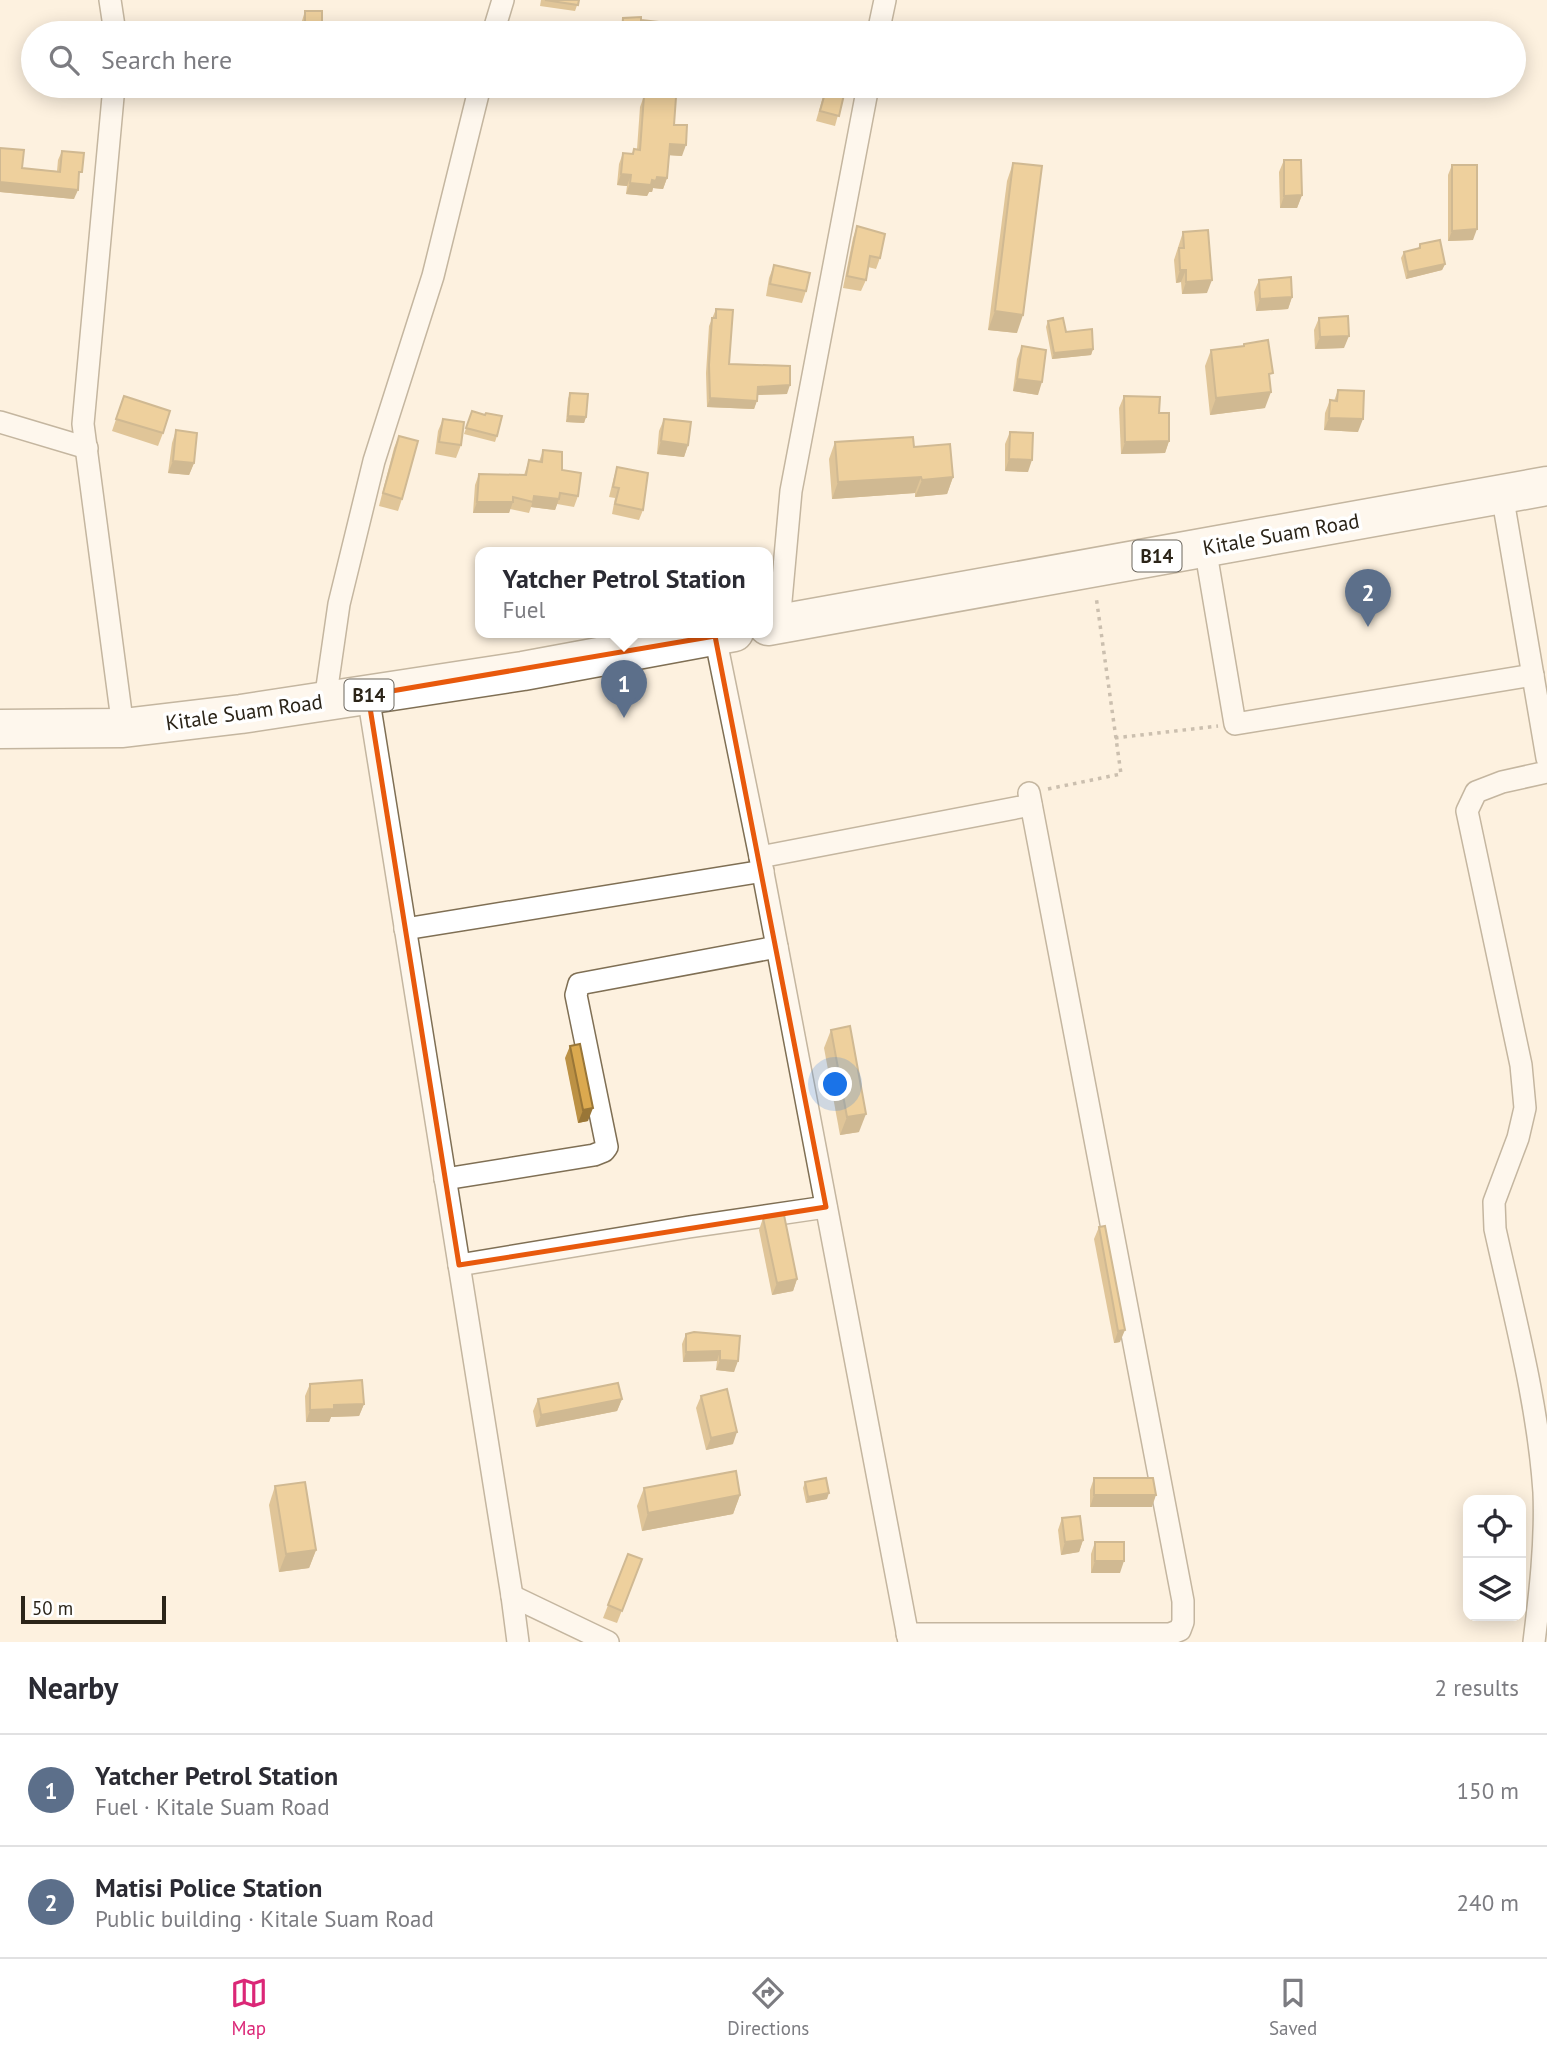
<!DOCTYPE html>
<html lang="en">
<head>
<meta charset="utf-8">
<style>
  :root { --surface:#fff; --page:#f7f7f7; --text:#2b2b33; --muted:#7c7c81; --line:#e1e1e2; --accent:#db2777 }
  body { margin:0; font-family:"PT Sans",sans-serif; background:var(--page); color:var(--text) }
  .controls { position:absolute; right:21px; bottom:21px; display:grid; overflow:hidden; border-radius:14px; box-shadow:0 4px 18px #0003 }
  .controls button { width:63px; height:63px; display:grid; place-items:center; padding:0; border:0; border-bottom:2px solid var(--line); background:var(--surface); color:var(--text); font:35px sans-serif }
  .scale { position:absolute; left:21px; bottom:18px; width:145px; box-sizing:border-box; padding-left:7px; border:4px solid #2b2418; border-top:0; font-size:19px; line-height:24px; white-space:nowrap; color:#2b2418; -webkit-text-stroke:5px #fff; paint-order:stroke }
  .you { position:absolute; left:836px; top:1085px; width:24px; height:24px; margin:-18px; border:5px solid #fff; border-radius:50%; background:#1a73e8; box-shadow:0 0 0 10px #1a73e833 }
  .badge { display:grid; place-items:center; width:46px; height:46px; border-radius:50%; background:var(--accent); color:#fff; font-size:23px; font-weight:700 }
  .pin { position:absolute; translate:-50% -58px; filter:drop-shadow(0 2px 4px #0008) }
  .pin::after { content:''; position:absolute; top:37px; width:24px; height:21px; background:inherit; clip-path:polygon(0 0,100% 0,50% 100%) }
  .popup { position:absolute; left:475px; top:547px; width:298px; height:91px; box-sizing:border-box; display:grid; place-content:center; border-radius:14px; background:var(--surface); filter:drop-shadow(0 2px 5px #0005); font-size:23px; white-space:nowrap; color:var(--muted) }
  .popup b { font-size:26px; color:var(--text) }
  .popup::after { content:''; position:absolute; left:50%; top:100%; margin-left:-14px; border:14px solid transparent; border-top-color:var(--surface) }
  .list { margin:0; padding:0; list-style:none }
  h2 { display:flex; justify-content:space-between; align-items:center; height:91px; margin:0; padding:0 28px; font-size:30px }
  h2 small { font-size:23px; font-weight:400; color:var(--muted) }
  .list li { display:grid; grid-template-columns:46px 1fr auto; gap:21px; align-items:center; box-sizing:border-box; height:112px; padding:0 28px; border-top:2px solid var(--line) }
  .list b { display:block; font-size:26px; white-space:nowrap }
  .list p { margin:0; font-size:23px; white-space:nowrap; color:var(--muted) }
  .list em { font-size:23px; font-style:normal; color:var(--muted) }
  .icon { flex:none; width:38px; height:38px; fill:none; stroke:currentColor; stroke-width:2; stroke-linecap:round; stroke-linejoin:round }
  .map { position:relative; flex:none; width:1547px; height:1642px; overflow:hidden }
  .search { position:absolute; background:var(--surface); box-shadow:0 4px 18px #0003; left:21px; right:21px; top:21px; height:77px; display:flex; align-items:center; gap:18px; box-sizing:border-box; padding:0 24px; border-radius:38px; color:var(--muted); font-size:26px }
  .sheet { height:315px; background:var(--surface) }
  nav { display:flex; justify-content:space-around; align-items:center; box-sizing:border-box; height:98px; border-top:2px solid var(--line); background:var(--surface); font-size:19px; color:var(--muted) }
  nav a { display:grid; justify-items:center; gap:4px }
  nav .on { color:var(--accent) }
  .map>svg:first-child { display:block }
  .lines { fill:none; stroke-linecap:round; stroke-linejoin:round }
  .street-casing { stroke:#7f6f54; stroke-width:24 }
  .highway-casing { stroke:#7f6f54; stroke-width:41 }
  .path { stroke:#8e8475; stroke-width:3.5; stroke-dasharray:3.5 5; stroke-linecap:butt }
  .street { stroke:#fff; stroke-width:21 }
  .highway { stroke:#fff; stroke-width:38 }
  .wall { fill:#bc9144 }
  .shaded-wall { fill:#997637 }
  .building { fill:#dba94f; stroke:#997637; stroke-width:2 }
  .marked { fill:none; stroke:#e8590c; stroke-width:5; stroke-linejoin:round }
  .labels { text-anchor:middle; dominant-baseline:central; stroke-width:7; stroke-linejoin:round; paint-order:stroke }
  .shield { fill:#fff; stroke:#6b665d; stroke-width:2 }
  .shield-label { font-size:19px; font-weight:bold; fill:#2b2418 }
  .street-label { font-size:21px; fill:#2b2418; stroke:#fff }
</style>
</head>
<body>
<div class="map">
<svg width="1547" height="1642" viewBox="0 0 1547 1642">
  <rect width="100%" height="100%" fill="#fdf1df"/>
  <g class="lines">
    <defs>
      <g id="street">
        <polyline points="110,0 115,33"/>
        <polyline points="493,33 503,0"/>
        <polyline points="878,33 885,0"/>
        <polyline points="114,86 83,424 123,728"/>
        <polyline points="0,422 87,448"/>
        <polyline points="1502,494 1547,758"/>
        <polyline points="1205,547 1235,724 1533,675"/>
        <polyline points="779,623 791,491 868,86"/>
        <polyline points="715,636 760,857 909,1642"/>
        <polyline points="368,695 512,1596 518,1642"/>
        <polyline points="325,701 339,604 374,461 433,276 480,86"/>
        <polyline points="760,857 1031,805"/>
        <polyline points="405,929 763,871"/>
        <polyline points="445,1179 594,1155 604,1151 607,1147 576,995 579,984 777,947"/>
        <polyline points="459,1265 689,1227 826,1207"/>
        <polyline points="512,1596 608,1642"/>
        <polyline points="907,1634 1170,1634 1180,1630 1183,1622 1183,1601 1029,793"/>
        <path d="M1534,1642C1540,1593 1546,1542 1544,1492C1538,1403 1514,1315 1495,1229L1494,1202L1518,1138L1525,1108L1521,1065L1467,811L1476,792L1502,782L1547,772"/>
      </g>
      <g id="highway">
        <polyline points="768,626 1547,486"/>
        <polyline points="0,729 123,728 241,714 523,671 734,632"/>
      </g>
    </defs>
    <use href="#street" class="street-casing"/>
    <use href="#highway" class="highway-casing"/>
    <g class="path">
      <polyline points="1115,738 1218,726"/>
      <polyline points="1048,789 1121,774 1096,596"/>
    </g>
    <use href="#street" class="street"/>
    <use href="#highway" class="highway"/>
  </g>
  <g class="wall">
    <polygon points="541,0 579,0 575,11 540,6"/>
    <polygon points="305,11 321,33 301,33 301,24"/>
    <polygon points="623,18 641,20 731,33 618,33"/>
    <polygon points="715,86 781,86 781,87 777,86 774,96 755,95 755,93"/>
    <polygon points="826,86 846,86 835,126 816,121"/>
    <polygon points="644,96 674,125 682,156 669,155 667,178 663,189 653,188 652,192 649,192 647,196 626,194 627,186 617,185 619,164 623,153 632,154 634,149 637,149 640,107"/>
    <polygon points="0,148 22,168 57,171 58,160 62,151 74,199 0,192"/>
    <polygon points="1284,160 1302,195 1297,208 1280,208 1279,172"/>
    <polygon points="1013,163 1017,333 988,330 1007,181"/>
    <polygon points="1452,165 1473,240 1448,241 1448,175"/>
    <polygon points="857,226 880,258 876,269 868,267 866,280 861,291 843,288 853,238"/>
    <polygon points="1183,232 1207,293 1182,294 1181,282 1176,283 1174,260"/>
    <polygon points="1420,244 1445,264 1442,270 1406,279 1401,258 1404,252 1418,249"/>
    <polygon points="774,265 806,291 802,303 766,296 769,278"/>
    <polygon points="1259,280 1292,297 1288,309 1256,311 1254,292"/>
    <polygon points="716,309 729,364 787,394 758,395 754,409 707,407 706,373 709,326"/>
    <polygon points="1319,318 1344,348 1315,349 1314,330"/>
    <polygon points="1048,321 1093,349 1091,355 1052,359 1046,327"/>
    <polygon points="1244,344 1265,408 1210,415 1205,366 1211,350 1243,346"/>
    <polygon points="1022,346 1038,395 1013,391 1017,359"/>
    <polygon points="1338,390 1358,432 1324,430 1325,413 1330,400 1334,401"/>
    <polygon points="570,393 586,417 584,423 566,422 568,399"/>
    <polygon points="124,396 163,433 158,446 112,431"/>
    <polygon points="1124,396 1159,413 1169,441 1165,453 1121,454 1119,408"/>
    <polygon points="472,411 497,436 495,442 464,434"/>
    <polygon points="443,419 461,445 456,458 435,454 438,431"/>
    <polygon points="664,419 688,445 684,457 657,454 659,431"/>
    <polygon points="176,430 194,463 189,475 168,473 172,443"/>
    <polygon points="1010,432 1028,472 1005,471 1005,444"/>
    <polygon points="399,436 402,499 398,511 379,506 394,448"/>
    <polygon points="835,442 914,447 953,477 947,494 915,497 915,493 832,499 829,459"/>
    <polygon points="543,450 562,470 578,496 574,507 557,504 555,510 531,507 529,513 510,509 509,513 473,513 475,485 479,474 524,475 529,460 539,462"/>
    <polygon points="617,467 643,510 639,520 612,514 615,498 609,497 614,477"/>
    <polygon points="831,1030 859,1132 840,1135 824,1048"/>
    <polygon points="570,1046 588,1121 578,1123 565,1058"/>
    <polygon points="763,1218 797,1279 793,1291 772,1295 759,1230"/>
    <polygon points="1099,1227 1120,1342 1114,1343 1094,1239"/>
    <polygon points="686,1334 740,1336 734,1372 716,1370 717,1361 683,1362 682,1344"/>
    <polygon points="310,1384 364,1404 359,1416 331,1417 329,1422 306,1422 305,1396"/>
    <polygon points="701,1396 733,1444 706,1450 696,1408"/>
    <polygon points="538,1399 622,1399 617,1411 536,1427 533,1411"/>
    <polygon points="1094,1478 1152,1507 1090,1507 1090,1490"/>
    <polygon points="805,1482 827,1499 806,1503 803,1488"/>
    <polygon points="275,1486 316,1550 309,1568 279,1572 269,1505"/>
    <polygon points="644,1488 740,1495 733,1514 642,1531 637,1506"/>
    <polygon points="1062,1518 1083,1540 1079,1552 1061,1555 1058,1530"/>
    <polygon points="1095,1542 1120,1573 1091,1573 1091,1554"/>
    <polygon points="628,1554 642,1559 617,1623 603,1618"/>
  </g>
  <g class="shaded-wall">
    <polygon points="322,30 321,33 304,33 305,31"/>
    <polygon points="758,86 777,86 774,96 755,95"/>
    <polygon points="670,144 686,145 682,156 666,155"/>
    <polygon points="621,174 631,175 627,186 617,185"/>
    <polygon points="657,177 667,178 663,189 653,188 652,192 649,192 647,196 626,194 630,183 652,180"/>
    <polygon points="0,182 78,190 74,199 0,192"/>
    <polygon points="1302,195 1297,208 1280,208 1284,196"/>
    <polygon points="1477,229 1473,240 1448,241 1452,231"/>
    <polygon points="1445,264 1442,270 1406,279 1408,272"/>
    <polygon points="1180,270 1186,270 1181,282 1176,283"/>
    <polygon points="1212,280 1207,293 1182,294 1186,282"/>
    <polygon points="1292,297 1288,309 1256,311 1260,299"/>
    <polygon points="995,311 1023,315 1017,333 988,330"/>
    <polygon points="1349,336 1344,348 1315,349 1320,337"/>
    <polygon points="1093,349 1091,355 1052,359 1054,353"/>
    <polygon points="1017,379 1042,382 1038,395 1013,391"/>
    <polygon points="790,385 787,394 755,395 758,387"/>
    <polygon points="1271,392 1265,408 1210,415 1216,398"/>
    <polygon points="710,398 757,401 754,409 707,407"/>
    <polygon points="568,416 586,417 584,423 566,422"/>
    <polygon points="1329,418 1363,419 1358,432 1324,430"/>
    <polygon points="661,441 688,445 684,457 657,454"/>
    <polygon points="1169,441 1165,453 1121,454 1125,442"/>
    <polygon points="1009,459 1032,460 1028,472 1005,471"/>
    <polygon points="173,461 194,463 189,475 168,473"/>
    <polygon points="921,477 915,493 832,499 838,482"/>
    <polygon points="953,477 947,494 915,497 922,480"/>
    <polygon points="534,496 559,499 555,510 531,507"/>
    <polygon points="477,502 513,502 509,513 473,513"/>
    <polygon points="593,1108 588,1121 578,1123 583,1110"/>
    <polygon points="866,1114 859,1132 840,1135 847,1117"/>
    <polygon points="797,1279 793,1291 772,1295 777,1283"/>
    <polygon points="1125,1330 1120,1342 1114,1343 1118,1331"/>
    <polygon points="720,1351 717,1361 683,1362 686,1352"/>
    <polygon points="720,1360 738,1361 734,1372 716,1370"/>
    <polygon points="622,1399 617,1411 536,1427 541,1415"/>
    <polygon points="364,1404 359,1416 331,1417 329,1422 306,1422 310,1410 334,1405"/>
    <polygon points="737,1432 733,1444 706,1450 711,1438"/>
    <polygon points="829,1493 827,1499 806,1503 808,1497"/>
    <polygon points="740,1495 733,1514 642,1531 648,1513"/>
    <polygon points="1094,1495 1156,1495 1152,1507 1090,1507"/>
    <polygon points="1083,1540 1079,1552 1061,1555 1065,1542"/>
    <polygon points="316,1550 309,1568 279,1572 286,1554"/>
    <polygon points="1095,1561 1124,1561 1120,1573 1091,1573"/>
  </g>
  <g class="building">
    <polygon points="545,0 579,0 578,5"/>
    <polygon points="305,11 322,11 322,30 305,31"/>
    <polygon points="641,17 641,20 713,28 731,33 622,33 623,18"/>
    <rect x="535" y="26" width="28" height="7"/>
    <polygon points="827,86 846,86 839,116 820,111"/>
    <polygon points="644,96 676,97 674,125 687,125 686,145 670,144 667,178 657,177 656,181 652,180 651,185 630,183 631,175 621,174 623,153 633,154 634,149 640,150"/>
    <polygon points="0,148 24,150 22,168 60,172 62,151 84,153 82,172 79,172 78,190 0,182"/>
    <polygon points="1284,160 1301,160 1302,195 1284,196"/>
    <polygon points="1013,163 1042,166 1023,315 995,311"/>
    <polygon points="1452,165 1477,165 1477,229 1452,231"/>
    <polygon points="857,226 885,234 880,258 870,256 866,280 847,276"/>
    <polygon points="1208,230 1212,280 1186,282 1186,270 1180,270 1179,248 1184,248 1183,232"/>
    <polygon points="1440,240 1445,264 1408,272 1404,252 1420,248 1420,244"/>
    <polygon points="774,265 810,273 806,291 770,284"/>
    <polygon points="1291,277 1292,297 1260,299 1259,280"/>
    <polygon points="716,309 733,310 729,364 790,366 790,385 758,387 757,401 710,398 709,365 712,318 716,318"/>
    <polygon points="1348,316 1349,336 1320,337 1319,318"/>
    <polygon points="1063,318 1066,332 1092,329 1093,349 1054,353 1048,321"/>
    <polygon points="1268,340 1273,373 1269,374 1271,392 1216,398 1211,350 1244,346 1244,344"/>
    <polygon points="1022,346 1046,350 1042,382 1017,379"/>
    <polygon points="1338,390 1364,391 1363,419 1329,418 1330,400 1337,401"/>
    <polygon points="570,393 588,394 586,417 568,416"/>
    <polygon points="124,396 170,411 163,433 116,419"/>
    <polygon points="1124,396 1160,397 1159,413 1169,413 1169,441 1125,442"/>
    <polygon points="472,411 485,415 486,413 502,416 497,436 466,428"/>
    <polygon points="443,419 464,422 461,445 439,442"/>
    <polygon points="664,419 691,422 688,445 661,441"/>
    <polygon points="176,430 197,433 194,463 173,461"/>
    <polygon points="1010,432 1033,433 1032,460 1009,459"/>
    <polygon points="399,436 418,441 402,499 383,493"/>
    <polygon points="913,437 914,447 950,444 953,477 922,480 921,477 838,482 835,442"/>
    <polygon points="543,450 562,452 562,470 581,473 578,496 560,493 559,499 534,496 533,502 513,497 513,502 477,502 479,474 526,475 529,460 542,462"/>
    <polygon points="617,467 648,473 643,510 615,504 619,488 613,487"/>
    <polygon points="850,1026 866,1114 847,1117 831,1030"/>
    <polygon points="580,1044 593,1108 583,1110 570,1046"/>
    <polygon points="784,1215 797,1279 777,1283 763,1218"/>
    <polygon points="1105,1226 1125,1330 1118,1331 1099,1227"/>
    <polygon points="694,1332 740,1336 738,1361 720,1360 720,1351 686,1352 686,1334"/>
    <polygon points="362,1380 364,1404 334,1405 334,1409 310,1410 310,1384"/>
    <polygon points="618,1383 622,1399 541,1415 538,1399"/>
    <polygon points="727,1389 737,1432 711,1438 701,1396"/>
    <polygon points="736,1471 740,1495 648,1513 644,1488"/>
    <polygon points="826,1478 829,1493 808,1497 805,1482"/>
    <polygon points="1094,1478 1153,1478 1156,1495 1094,1495"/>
    <polygon points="305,1482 316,1550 286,1554 275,1486"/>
    <polygon points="1080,1516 1083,1540 1065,1542 1062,1518"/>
    <rect x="1095" y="1542" width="29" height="19"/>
    <polygon points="628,1554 642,1559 622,1611 608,1605"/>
  </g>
  <path d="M0 0H1547V1642H0ZM715,636L826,1207L459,1265L368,695Z" fill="#fdf1df" fill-opacity=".55" fill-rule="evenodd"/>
  <path class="marked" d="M715,636L826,1207L459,1265L368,695Z"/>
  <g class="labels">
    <g class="shield">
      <rect x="1132.5" y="540.5" width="49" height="31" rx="5"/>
      <rect x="344.5" y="679.5" width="49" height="31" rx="5"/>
    </g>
    <g class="shield-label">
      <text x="1157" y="556">B14</text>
      <text x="369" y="695">B14</text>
    </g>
    <g class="street-label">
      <text transform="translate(1281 534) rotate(-10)">Kitale Suam Road</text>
      <text transform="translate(244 712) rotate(-8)">Kitale Suam Road</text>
    </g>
  </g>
</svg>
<div class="controls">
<button><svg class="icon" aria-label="locate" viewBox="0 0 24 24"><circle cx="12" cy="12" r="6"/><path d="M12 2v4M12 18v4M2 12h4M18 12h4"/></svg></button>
<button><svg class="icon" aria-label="layers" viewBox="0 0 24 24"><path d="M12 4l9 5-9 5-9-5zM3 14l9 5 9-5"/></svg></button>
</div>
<div class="scale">50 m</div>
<div class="you"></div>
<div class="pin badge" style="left:624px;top:718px;background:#5c6f8a">1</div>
<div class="popup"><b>Yatcher Petrol Station</b>Fuel</div>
<div class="pin badge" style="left:1368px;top:627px;background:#5c6f8a">2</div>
<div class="search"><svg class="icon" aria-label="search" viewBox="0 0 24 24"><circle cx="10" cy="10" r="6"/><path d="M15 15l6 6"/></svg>Search here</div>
</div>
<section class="sheet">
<h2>Nearby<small>2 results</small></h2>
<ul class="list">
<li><span class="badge" style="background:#5c6f8a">1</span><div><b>Yatcher Petrol Station</b><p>Fuel · Kitale Suam Road</p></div><em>150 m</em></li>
<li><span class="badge" style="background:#5c6f8a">2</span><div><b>Matisi Police Station</b><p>Public building · Kitale Suam Road</p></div><em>240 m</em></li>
</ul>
</section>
<nav>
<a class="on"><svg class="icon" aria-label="map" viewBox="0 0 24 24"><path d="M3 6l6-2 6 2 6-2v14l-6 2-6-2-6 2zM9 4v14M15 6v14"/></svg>Map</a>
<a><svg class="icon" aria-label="directions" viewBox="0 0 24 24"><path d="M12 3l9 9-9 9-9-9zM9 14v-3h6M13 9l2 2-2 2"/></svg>Directions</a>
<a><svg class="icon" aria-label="saved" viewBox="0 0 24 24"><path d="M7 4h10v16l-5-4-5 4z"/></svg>Saved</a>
</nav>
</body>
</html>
